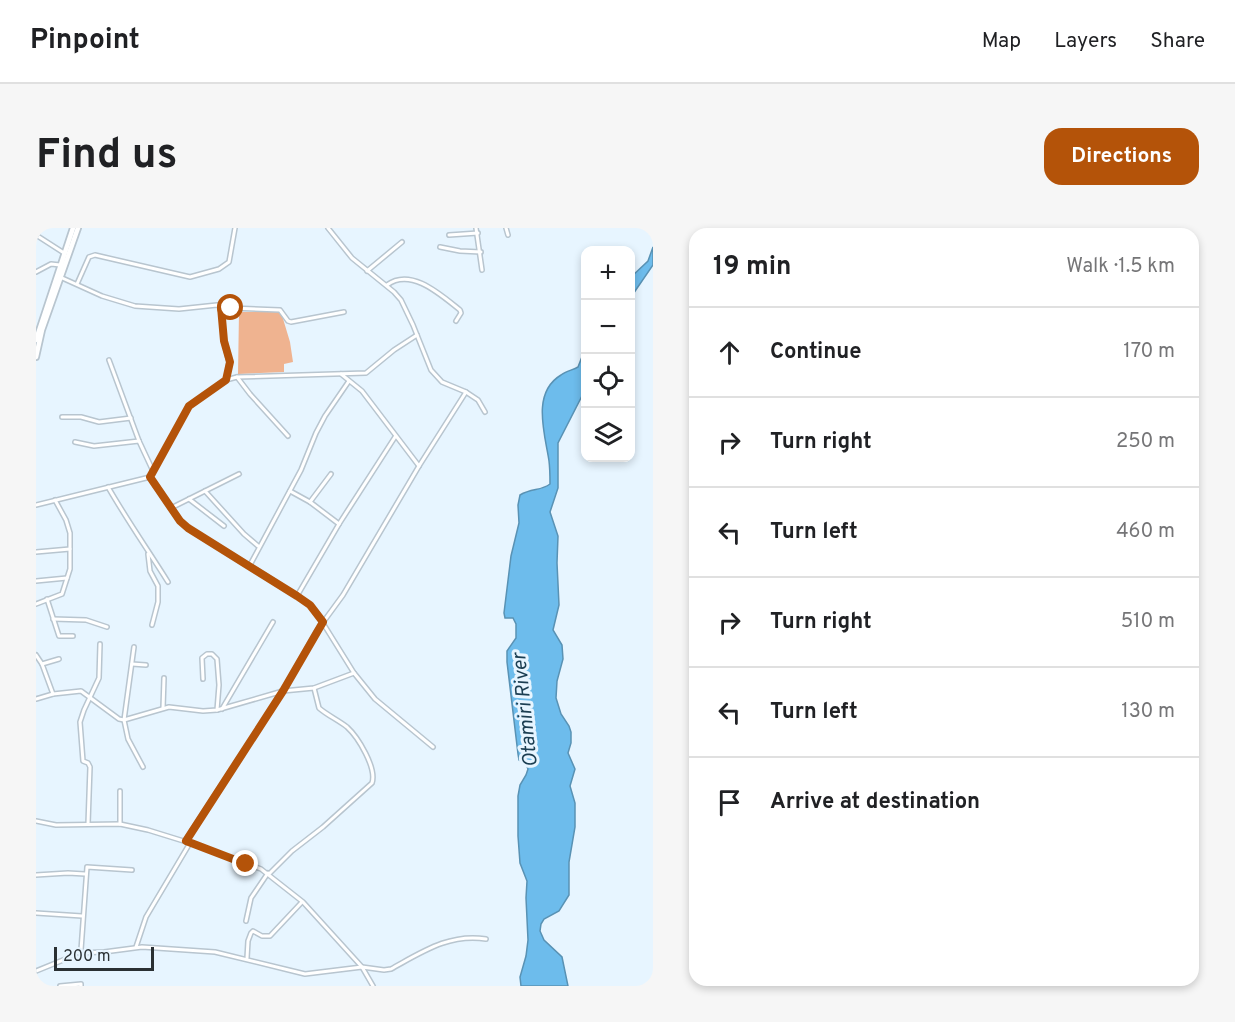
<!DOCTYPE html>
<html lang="en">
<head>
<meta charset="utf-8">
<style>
  :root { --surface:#fff; --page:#f6f6f6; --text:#202124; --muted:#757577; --line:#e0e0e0; --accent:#b45309 }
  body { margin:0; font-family:Overpass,sans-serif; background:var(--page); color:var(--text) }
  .controls { position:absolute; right:18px; top:18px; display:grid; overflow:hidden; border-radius:12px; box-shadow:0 3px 9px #0003 }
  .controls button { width:54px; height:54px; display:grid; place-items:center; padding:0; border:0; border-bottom:2px solid var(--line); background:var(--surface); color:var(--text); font:30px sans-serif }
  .scale { position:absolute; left:18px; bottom:15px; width:100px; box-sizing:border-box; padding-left:6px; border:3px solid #2a3033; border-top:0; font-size:16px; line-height:21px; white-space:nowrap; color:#2a3033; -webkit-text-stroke:4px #e7f5ff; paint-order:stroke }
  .stop { position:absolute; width:18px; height:18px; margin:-14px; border:4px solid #b45309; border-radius:50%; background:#fff }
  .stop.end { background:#b45309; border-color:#fff; box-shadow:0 2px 6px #0008 }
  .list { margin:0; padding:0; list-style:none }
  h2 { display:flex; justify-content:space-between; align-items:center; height:78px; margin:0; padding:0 24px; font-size:26px }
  h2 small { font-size:20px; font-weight:400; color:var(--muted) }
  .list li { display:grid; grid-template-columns:39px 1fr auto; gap:18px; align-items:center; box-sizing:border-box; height:90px; padding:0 24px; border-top:2px solid var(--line) }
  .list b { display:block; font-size:22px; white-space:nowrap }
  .list em { font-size:20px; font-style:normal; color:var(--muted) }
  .icon { flex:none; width:33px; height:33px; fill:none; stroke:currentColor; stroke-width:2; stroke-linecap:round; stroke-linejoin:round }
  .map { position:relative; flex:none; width:617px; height:758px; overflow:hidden; border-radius:18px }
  header { display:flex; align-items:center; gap:36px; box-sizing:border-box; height:84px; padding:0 30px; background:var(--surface); border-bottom:2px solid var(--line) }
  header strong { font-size:28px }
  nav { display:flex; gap:33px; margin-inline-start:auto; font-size:21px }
  .intro { display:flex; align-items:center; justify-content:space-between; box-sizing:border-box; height:144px; padding:0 36px }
  h1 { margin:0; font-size:42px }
  .button { padding:15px 27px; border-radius:18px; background:var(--accent); color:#fff; font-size:21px; font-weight:700 }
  main { display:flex; gap:36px; padding:0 36px }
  aside { flex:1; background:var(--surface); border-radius:18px; box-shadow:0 3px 9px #0003 }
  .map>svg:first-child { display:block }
  .green { fill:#efb390 }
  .water { fill:#6dbcec; stroke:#5992b4; stroke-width:1.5 }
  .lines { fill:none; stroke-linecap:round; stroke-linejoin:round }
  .minor-casing { stroke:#b8c5cf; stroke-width:6 }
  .primary-casing { stroke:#b8c5cf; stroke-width:8 }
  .minor { stroke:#fff; stroke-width:3 }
  .primary { stroke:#fff; stroke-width:4.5 }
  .route { stroke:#b45309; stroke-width:8 }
  .labels { text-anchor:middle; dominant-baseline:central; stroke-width:6; stroke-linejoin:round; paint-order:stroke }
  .water-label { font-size:20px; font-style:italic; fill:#1b3e52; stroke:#e7f5ff }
</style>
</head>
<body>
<header>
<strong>Pinpoint</strong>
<nav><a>Map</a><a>Layers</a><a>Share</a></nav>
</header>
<div class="intro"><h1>Find us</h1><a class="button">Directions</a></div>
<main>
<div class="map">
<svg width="617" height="758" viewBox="0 0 617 758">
  <rect width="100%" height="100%" fill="#e7f5ff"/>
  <polygon class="green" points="203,84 245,84 254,114 257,134 248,136 248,144 202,146"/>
  <g class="water">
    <polygon points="617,19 617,37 595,69 595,49 612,33"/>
    <path d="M549,121V162L522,215V260L514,284L522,308L521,335L523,377L517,402L526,417L527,431L521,453L520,470L525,486L533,498L535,504V515L532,525L539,541L534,558L539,575V599L533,634V667L523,683L508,691L505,696L504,703L508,712L526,729L532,758H485L484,749L490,728L492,712L490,670L491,653L484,635L482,608V568L484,557L490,547L492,541L489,535L483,532L482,526L471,434V423L480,410V396L477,390H469L468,385L475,328L483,295L482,277L484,267C496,260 505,263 514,256C514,249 514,241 513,233C509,206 495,165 525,147C530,143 537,142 542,139Z"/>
  </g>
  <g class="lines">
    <defs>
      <g id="minor">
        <polyline points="292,0 316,30 358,64 365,72 377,97 395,142 406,154 430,164 442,172 449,184"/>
        <polyline points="440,0 446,42"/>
        <polyline points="470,0 472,7"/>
        <polyline points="0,7 28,25"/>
        <polyline points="413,7 442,5"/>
        <polyline points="404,19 424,23 445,24"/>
        <polyline points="331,43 366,14"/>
        <polyline points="0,44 15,36 24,37"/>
        <polyline points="24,49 66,68 99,78 143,81 181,77 195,80 244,82 252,93 255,94 308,84"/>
        <polyline points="41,56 53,29 59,27 154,49 183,41 193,34 199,0"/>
        <path d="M351,57C375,39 405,67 424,82L425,85L420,93"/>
        <polyline points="185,79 188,113 193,134 191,150"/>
        <polyline points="73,132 103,213 117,243"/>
        <polyline points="305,146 326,163 383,238"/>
        <polyline points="201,149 214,166 252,208"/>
        <polyline points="26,189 45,189 63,194 95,190"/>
        <polyline points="39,214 58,218 103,213"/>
        <polyline points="114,249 144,293 152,300 229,347 274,377 280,384 318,445 339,471 397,519"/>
        <path d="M72,259C91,292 112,322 132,354"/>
        <polyline points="169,263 208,306 222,318"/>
        <polyline points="254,263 274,274 303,296"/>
        <polyline points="153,271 188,298"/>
        <polyline points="274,274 295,246"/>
        <polyline points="0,277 114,249 153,178 190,152 201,149 330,145 358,122 381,107"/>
        <polyline points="135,280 203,246"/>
        <polyline points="0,324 34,321"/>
        <polyline points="112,326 114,343 122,358 122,374 116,397"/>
        <polyline points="214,337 265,242 280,205 289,188 313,153"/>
        <polyline points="0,353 31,350"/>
        <polyline points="261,368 303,296 359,209"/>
        <polyline points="11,371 23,408 37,408"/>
        <polyline points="0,376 26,366 34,341 34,305 30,292 19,272"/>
        <polyline points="17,391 50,392 71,399"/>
        <polyline points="98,419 88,492 92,511 107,539"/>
        <polyline points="0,427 6,436 23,431"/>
        <polyline points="6,436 17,466"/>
        <polyline points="96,436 110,437"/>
        <polyline points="167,451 166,430 171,426 176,426 181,431 183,457 181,482"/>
        <polyline points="0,471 17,466 45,463 83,491 88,492 133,479 167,483 181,482 247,463 278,460 318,445"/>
        <polyline points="127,480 128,450"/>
        <polyline points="186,481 237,394"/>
        <polyline points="0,593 20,597 84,596 112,602 154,615 225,641 267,674 326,739 337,758"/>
        <polyline points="52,596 54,539 52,535 47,533 44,494 48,482 63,450 64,416"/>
        <polyline points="84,596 84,563"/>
        <polyline points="149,613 247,463 280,404 307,367 383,238 430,164"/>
        <path d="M233,646L256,623L287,599L336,555C341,540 322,509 311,499C302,492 291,487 283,480L278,460"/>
        <polyline points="0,647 32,645 49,646"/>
        <polyline points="0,685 46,688"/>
        <polyline points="210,693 215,670 232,645"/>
        <polyline points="100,719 110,689 154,615"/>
        <path d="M43,725L68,724L106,719L179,724L269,746L326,739L348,742L355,741C386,724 414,705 450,711"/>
        <polyline points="211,730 212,713 215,705 217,703 226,708 234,708 266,674"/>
        <polyline points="0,743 32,730 45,722 51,639 96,642"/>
        <polyline points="24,758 45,756 45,758"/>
      </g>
      <g id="primary">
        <polyline points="0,112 37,0"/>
        <polyline points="0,129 6,102 42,0"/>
      </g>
    </defs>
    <use href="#minor" class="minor-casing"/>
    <use href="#primary" class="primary-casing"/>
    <use href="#minor" class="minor"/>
    <use href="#primary" class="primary"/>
  </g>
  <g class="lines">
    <polyline class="route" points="195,80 185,79 188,113 194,134 190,152 153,178 114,249 144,293 152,300 261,368 274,377 287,394 247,463 150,613 210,636"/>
  </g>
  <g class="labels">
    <g class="water-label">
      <text transform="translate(490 482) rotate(-96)">Otamiri River</text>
    </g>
  </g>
</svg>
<div class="controls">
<button>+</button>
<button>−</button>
<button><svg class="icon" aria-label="locate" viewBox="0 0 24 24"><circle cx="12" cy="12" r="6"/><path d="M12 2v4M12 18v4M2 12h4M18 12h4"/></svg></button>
<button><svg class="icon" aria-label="layers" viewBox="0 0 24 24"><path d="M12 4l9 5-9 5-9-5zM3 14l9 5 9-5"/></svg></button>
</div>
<div class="scale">200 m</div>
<div class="stop" style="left:195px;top:80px"></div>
<div class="stop end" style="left:210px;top:636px"></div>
</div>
<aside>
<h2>19 min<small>Walk · 1.5 km</small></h2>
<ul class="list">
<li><svg class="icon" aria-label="ahead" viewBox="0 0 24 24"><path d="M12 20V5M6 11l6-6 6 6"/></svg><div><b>Continue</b></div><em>170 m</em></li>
<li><svg class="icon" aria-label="right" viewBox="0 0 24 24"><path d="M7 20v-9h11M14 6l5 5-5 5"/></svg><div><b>Turn right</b></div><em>250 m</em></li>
<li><svg class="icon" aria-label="left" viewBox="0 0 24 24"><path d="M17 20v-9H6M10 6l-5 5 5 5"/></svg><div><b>Turn left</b></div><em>460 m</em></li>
<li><svg class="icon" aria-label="right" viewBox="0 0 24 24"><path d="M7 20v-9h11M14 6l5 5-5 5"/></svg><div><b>Turn right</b></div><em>510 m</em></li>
<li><svg class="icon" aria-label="left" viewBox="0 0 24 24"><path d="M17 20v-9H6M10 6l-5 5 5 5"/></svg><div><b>Turn left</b></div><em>130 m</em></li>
<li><svg class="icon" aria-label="arrive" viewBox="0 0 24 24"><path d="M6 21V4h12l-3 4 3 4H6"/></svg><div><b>Arrive at destination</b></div></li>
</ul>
</aside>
</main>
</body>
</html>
